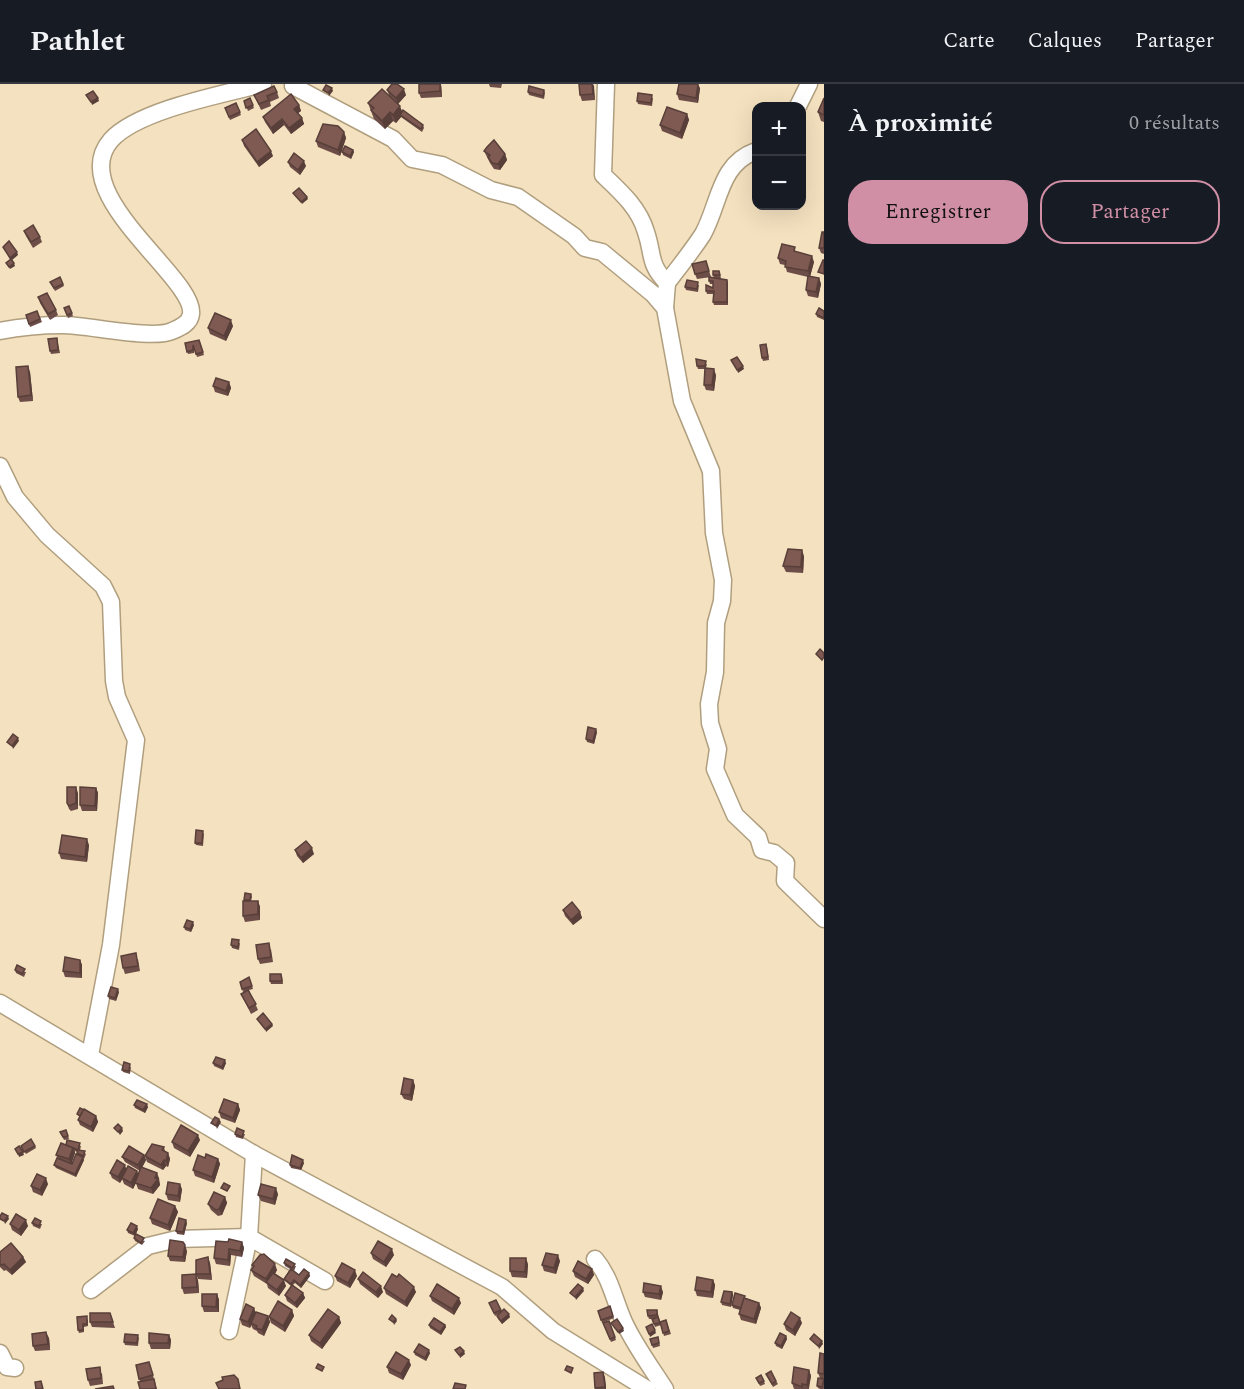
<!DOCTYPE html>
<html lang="fr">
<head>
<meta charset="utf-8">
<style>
  :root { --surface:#171b24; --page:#242831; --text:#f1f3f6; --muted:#9ea1a6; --line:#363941; --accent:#d18fa6 }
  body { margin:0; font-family:Spectral,serif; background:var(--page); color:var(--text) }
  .controls { position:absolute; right:18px; top:18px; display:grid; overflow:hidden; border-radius:12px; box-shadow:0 6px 24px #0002 }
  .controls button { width:54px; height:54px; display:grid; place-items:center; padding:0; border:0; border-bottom:2px solid var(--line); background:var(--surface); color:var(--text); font:30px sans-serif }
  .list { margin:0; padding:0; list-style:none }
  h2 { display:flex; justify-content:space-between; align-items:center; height:78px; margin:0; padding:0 24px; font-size:26px }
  h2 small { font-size:20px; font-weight:400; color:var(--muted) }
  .actions { display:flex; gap:12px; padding:18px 24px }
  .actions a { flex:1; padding:14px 0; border:2px solid var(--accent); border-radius:24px; text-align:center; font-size:21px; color:var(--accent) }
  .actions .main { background:var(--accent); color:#111 }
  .map { position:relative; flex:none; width:824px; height:1305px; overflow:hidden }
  header { display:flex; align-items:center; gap:36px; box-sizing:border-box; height:84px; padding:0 30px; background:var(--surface); border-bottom:2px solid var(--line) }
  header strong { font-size:28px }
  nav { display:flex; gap:33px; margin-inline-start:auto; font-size:21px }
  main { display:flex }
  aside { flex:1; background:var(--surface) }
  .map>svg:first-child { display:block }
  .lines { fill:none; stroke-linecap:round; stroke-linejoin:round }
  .minor-casing { stroke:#b09f7f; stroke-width:19 }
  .minor { stroke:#fff; stroke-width:16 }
  .wall { fill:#6c4d47; fill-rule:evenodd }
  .shaded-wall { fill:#583f39 }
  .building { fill:#7e5a52; stroke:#583f39; stroke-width:1.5 }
</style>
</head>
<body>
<header>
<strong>Pathlet</strong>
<nav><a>Carte</a><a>Calques</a><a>Partager</a></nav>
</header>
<main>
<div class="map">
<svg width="824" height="1305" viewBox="0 0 824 1305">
  <rect width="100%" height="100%" fill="#f4e1bf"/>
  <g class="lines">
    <defs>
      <g id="minor">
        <path d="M606,0L603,91C621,108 639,124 646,148C654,172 648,179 667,199L665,224"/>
        <polyline points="293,2 393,55 412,75 442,81 491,106 518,113 574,152 585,164 602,168 653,210 665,224 682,317 711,387 714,449 723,496 722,517 716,539 715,588 709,620 710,639 718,665 715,685 735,731 758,753 762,766 774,769 786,779 785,797 824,835"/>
        <polyline points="798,22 809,0"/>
        <path d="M667,199C679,183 692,167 703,150C720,119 719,80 756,67"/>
        <path d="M0,247C20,243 43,241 63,241C88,241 152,256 172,247C179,244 190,240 191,230C196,194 64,110 111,56C138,26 224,10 263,0"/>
        <polyline points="0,382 15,413 47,451 103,502 111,518 114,597 117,613 136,656 111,861 90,971"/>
        <polyline points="0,919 254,1070 502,1203 553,1247 647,1305"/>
        <path d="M595,1175C611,1194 614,1216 624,1238C635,1262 651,1283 665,1305"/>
        <polyline points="91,1206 148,1162 177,1155 249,1153 325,1197"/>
        <polyline points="229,1247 249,1153 254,1070"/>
        <polyline points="0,1269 7,1283 15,1284"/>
      </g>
    </defs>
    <use href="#minor" class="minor-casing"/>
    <use href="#minor" class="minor"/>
  </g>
  <g class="wall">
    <polygon points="419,0 441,0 442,13 421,14 419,9"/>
    <polygon points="489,0 502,0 501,4 490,3"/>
    <polygon points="579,0 593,0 595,16 582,17 580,11"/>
    <polygon points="700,4 698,19 679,16 677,10"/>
    <polygon points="387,6 406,11 398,20 402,27 423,41 424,44 422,48 401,33 396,39 393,37 385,45 374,35 368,19 389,11"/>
    <polygon points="544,6 545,9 544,15 529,11 528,8"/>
    <polygon points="277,8 279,14 270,18 271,22 261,26 254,11"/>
    <polygon points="250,14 254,24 248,27 244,17"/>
    <polygon points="653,14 652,22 638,20 637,17"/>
    <polygon points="824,14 824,38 821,37 818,28"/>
    <polygon points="236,19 241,31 230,36 225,24"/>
    <polygon points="299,21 301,27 297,29 302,34 304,40 291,50 284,41 273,50 265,38 263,33"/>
    <polygon points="687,30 689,36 682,55 662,47 660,41"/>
    <polygon points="344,48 346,54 340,72 318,63 316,57"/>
    <polygon points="242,56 273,72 259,83 244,62"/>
    <polygon points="353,66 354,68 351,75 343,71 342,68"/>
    <polygon points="484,67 505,70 507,76 500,86 494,85 490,79"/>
    <polygon points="288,78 306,82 300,91 290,83"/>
    <polygon points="24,147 40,153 42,158 33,164 26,152"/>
    <polygon points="824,148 824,170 821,169 819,164"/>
    <polygon points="797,168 814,178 810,192 819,194 821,200 818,214 808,212 806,206 808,193 787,188 785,181 780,180 778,174"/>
    <polygon points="706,177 711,193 697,195 695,190"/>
    <polygon points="719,187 721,194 715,194 727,196 728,199 728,221 714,221 713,218 714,210 707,210 706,207 713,204 713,200 710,200 709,197 714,194 713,191"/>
    <polygon points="60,193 64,202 55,207 50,198"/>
    <polygon points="699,201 698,208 686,206 685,203"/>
    <polygon points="38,213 56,226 58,231 50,236 40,219"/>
    <polygon points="69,222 73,232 68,234 64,224"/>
    <polygon points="37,227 42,238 30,243 26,231"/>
    <polygon points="824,227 824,236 817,233 816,230"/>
    <polygon points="233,242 226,257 210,250 208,244"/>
    <polygon points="57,254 60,269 51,270 50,267"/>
    <polygon points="199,256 204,271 197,273 194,264 194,269 188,270 185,259"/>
    <polygon points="767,263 769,276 763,277 762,274"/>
    <polygon points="707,280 706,284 716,291 714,307 706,306 704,301 705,285 698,285 697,282"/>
    <polygon points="30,288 33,317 20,318 18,313"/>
    <polygon points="229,298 231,304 228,312 215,308 213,302"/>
    <polygon points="804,472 803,489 786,488 783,482"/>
    <polygon points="597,648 594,660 587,658 586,655"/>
    <polygon points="96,704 98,709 97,727 82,727 80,721"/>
    <polygon points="78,709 78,725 71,727 69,725 67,719"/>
    <polygon points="204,749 203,762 196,761 195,759"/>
    <polygon points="89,761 87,778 61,775 59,769"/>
    <polygon points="295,766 314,770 303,779 297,772"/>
    <polygon points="251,810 252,813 251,817 258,817 260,823 260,836 245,838 243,832 244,816"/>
    <polygon points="563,826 580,828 582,834 573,841 565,832"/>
    <polygon points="194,841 191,848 185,846 184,843"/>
    <polygon points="240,859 239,866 232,864 231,861"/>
    <polygon points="271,865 273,878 260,880 258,875"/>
    <polygon points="138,875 140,887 125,890 123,884"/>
    <polygon points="80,876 82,881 82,894 65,893 63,887"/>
    <polygon points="15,886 26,888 24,893 16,889"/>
    <polygon points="282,892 283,900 271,900 270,897"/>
    <polygon points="249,893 253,905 249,906 258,926 251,930 241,910 246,907 243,908 240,898"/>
    <polygon points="119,908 116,917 109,915 108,912"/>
    <polygon points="213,979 226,979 223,986 214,982"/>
    <polygon points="131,983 130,990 123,988 122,986"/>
    <polygon points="413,996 415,1002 412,1017 404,1015 401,1010"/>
    <polygon points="238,1020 240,1026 235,1039 221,1034 219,1028"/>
    <polygon points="134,1021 148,1023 145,1029 135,1024"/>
    <polygon points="84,1026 96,1032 98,1038 93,1048 80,1041 78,1036 80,1033 77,1030"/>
    <polygon points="66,1046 69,1055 64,1056 60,1048"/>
    <polygon points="235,1050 245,1050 243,1055 236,1053"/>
    <polygon points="200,1056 190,1073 174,1064 172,1058"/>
    <path d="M66,1061L81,1062L80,1066L86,1070L84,1075L83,1074L84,1076L76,1093L56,1084L54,1081L58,1075L56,1071ZM75,1067L77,1068V1071L72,1080H71L75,1069Z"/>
    <polygon points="21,1062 35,1062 36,1064 26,1070"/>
    <polygon points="164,1063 165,1067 168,1069 170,1075 168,1083 166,1082 163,1086 147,1078 145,1072"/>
    <polygon points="144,1071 146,1076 142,1084 157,1089 159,1094 160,1101 153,1110 138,1105 136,1099 133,1105 124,1100 122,1095 120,1099 112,1094 110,1089 126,1085 137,1087 138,1091 140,1087 125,1078 122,1073"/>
    <polygon points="205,1074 218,1075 220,1080 214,1099 195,1092 193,1086"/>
    <polygon points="304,1079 301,1086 291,1084 290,1081"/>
    <polygon points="48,1100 42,1112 33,1108 31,1102"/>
    <polygon points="182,1105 180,1118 168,1116 166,1110"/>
    <polygon points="278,1110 275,1121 261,1117 258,1111"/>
    <polygon points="225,1113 227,1119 222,1131 218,1132 211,1126 208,1120"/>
    <polygon points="175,1122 178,1128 170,1147 152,1140 150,1134"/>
    <polygon points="32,1139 42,1140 40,1145 33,1142"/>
    <polygon points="187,1139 184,1151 177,1150 176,1147"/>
    <polygon points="10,1140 28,1142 21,1152 12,1146"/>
    <polygon points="138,1145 135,1152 128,1149 127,1146"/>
    <polygon points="134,1154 145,1157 142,1161 135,1157"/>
    <polygon points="242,1158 244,1164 242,1173 231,1171 230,1182 216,1180 214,1174"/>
    <polygon points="187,1167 185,1178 170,1177 168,1172"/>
    <polygon points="0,1168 23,1173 26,1178 12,1191 6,1186 4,1187 0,1183"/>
    <polygon points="371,1169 394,1171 386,1183 373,1175"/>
    <polygon points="560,1177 556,1190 544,1187 542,1181"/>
    <polygon points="210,1179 212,1196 198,1195 196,1190"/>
    <polygon points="284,1179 296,1182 294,1187 299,1191 309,1189 310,1192 301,1204 295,1199 293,1201 303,1209 305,1214 297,1224 287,1217 285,1211 291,1202 285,1197 284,1195 290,1185 285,1182"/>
    <polygon points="528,1180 527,1194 512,1193 510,1187"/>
    <polygon points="252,1181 277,1186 275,1190 286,1202 279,1212 268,1204 267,1200 254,1192 251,1186 253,1184"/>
    <polygon points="592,1185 594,1191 588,1200 575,1193 573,1187"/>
    <polygon points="335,1192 357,1192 350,1204 337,1197"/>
    <polygon points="358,1195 383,1208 378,1214 360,1200"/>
    <polygon points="198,1196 199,1209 184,1210 182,1204"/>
    <polygon points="713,1196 715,1201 713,1214 697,1212 695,1206"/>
    <polygon points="384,1204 416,1208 407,1223 386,1210"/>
    <polygon points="643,1208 663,1208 661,1216 645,1213"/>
    <polygon points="732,1208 733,1211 731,1223 722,1221 721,1218"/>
    <polygon points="217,1210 219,1216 219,1228 204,1228 202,1222"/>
    <polygon points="430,1212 461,1219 454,1231 432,1217"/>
    <polygon points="746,1214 759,1219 761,1224 756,1240 741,1236 739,1230 740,1226 733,1224 732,1221"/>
    <polygon points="496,1216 502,1228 510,1233 502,1240 498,1235 497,1232 499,1230 495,1232 489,1219"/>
    <polygon points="610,1222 614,1234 602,1239 598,1227"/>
    <polygon points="254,1224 255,1228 268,1232 270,1238 264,1252 258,1249 257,1247 253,1245 251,1241 250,1244 242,1241 240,1235"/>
    <polygon points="292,1226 294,1232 285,1248 271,1239 269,1233"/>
    <polygon points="657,1226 661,1241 655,1243 652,1235 649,1235 648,1232"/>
    <polygon points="110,1229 115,1244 92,1243 90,1238"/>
    <polygon points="339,1233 341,1239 322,1265 311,1257 309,1251"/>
    <polygon points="88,1235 88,1242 84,1243 84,1248 79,1249 78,1246"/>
    <polygon points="666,1236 671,1250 664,1252 660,1238"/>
    <polygon points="609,1237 616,1256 611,1258 603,1239"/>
    <polygon points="802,1239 795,1252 786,1246 784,1240"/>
    <polygon points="429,1241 445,1241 446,1243 441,1251 430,1244"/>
    <polygon points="169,1251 171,1256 170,1265 151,1265 149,1259"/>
    <polygon points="786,1252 787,1255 782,1265 776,1262 775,1259"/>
    <polygon points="139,1253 138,1262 125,1261 124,1258"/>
    <polygon points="658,1253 660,1262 653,1264 650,1255"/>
    <polygon points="49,1254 50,1266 35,1267 33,1262"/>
    <polygon points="414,1268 430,1269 426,1277 415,1271"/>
    <polygon points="824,1270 824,1305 820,1305 818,1304 817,1302 820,1294 818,1289"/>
    <polygon points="149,1278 157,1305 140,1305 140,1298 136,1281"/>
    <polygon points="411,1281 403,1296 389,1289 387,1283"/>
    <polygon points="809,1286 811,1292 809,1305 794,1305 792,1299"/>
    <polygon points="603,1288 605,1294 606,1305 595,1305 595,1304"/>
    <polygon points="102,1289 103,1300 90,1302 88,1296"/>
    <polygon points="766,1290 776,1297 778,1300 773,1303"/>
    <polygon points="761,1291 765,1300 760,1302 756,1294"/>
  </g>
  <g class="shaded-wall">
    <polygon points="440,0 441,0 442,13 440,7"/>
    <polygon points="592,0 593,0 594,2 595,16 593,10"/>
    <polygon points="698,0 700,4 698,19 696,14"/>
    <polygon points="332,4 333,7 329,12 328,9"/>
    <polygon points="404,5 406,11 398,20 396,14"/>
    <polygon points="98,14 99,17 92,21 91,18"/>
    <polygon points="299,21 301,27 296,31 294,25"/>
    <polygon points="400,22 403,30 400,31 401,33 396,39 393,31"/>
    <polygon points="390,28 393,37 385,45 382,37"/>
    <polygon points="687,30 689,36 682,55 680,49"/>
    <polygon points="302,34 304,40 291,50 289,44"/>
    <polygon points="282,35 284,41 273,50 271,44"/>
    <polygon points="344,48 346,54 340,72 338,66"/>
    <polygon points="353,66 354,68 351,75 350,72"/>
    <polygon points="271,67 273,72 259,83 257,78"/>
    <polygon points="505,70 507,76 500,86 498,80"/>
    <polygon points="304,77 306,82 300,91 298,86"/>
    <polygon points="307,113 308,115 302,120 301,118"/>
    <polygon points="17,168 18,171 11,177 10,174"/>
    <polygon points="812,172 814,178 810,193 808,187"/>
    <polygon points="14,179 15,182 10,185 9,183"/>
    <polygon points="819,194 821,200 818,214 816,208"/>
    <polygon points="727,196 728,199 728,221 727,218"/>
    <polygon points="231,236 233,242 226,257 224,252"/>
    <polygon points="28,282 30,288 33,317 31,311"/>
    <polygon points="743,282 744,285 738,289 737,286"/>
    <polygon points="714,285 716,291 714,307 712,301"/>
    <polygon points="229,298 231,304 228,312 226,307"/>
    <polygon points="802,466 804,472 803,489 801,483"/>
    <polygon points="596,645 597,648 594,660 593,657"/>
    <polygon points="18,654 19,657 13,665 12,662"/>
    <polygon points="76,703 78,709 78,725 76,719"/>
    <polygon points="96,704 98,709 97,727 95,722"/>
    <polygon points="87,755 89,761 87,778 85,773"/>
    <polygon points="312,764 314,770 303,779 301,774"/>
    <polygon points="258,817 260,823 260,836 258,830"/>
    <polygon points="580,828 582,834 573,841 571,836"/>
    <polygon points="193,838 194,841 191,848 190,845"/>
    <polygon points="80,876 82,881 82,894 80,889"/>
    <polygon points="118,905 119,908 116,917 115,914"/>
    <polygon points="272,940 273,942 266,948 265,945"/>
    <polygon points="225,976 226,979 223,986 222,983"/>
    <polygon points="413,996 415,1002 412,1017 410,1011"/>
    <polygon points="147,1020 148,1023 145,1029 143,1026"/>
    <polygon points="238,1020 240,1026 235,1039 233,1034"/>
    <polygon points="96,1032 98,1038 93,1048 91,1043"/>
    <polygon points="219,1035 221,1038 217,1045 216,1042"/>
    <polygon points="122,1044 123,1047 120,1051 118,1048"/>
    <polygon points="198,1051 200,1056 190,1073 188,1067"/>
    <polygon points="73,1064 75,1069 71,1081 69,1075"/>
    <polygon points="23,1068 24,1071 19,1073 18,1070"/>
    <polygon points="168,1069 170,1075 168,1083 166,1077"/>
    <polygon points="144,1071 146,1076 140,1087 138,1081"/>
    <polygon points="83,1073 84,1076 76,1093 75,1090"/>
    <polygon points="218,1075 220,1080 214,1099 212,1093"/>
    <polygon points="164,1076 166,1082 163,1086 161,1081"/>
    <polygon points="303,1076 304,1079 301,1086 300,1084"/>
    <polygon points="125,1081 127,1087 120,1099 118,1093"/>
    <polygon points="137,1087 139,1092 133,1105 131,1099"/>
    <polygon points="157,1089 160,1101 153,1110 151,1104"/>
    <polygon points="46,1094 48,1100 42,1112 40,1106"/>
    <polygon points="180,1100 182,1105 180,1118 178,1112"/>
    <polygon points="276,1104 278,1110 275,1121 273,1115"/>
    <polygon points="225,1113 227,1119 222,1131 219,1125"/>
    <polygon points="175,1122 178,1128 170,1147 168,1141"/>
    <polygon points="8,1132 9,1135 5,1140 4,1137"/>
    <polygon points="26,1136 28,1142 21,1152 19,1146"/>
    <polygon points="186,1136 187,1139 184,1151 183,1148"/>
    <polygon points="137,1142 138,1145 135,1152 133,1149"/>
    <polygon points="242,1158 244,1164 242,1173 240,1167"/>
    <polygon points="185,1161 187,1167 185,1178 183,1173"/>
    <polygon points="229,1165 231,1171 230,1182 228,1176"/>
    <polygon points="392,1165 394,1171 386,1183 384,1178"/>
    <polygon points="558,1171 560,1177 556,1190 554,1184"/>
    <polygon points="23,1173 26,1178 12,1191 10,1186"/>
    <polygon points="208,1173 210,1179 212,1196 210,1190"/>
    <polygon points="526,1174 528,1180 527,1194 525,1188"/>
    <polygon points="275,1180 277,1186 268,1201 266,1195"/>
    <polygon points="592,1185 594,1191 588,1200 586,1195"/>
    <polygon points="355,1186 357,1192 350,1204 348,1199"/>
    <polygon points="309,1189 310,1192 301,1204 300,1201"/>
    <polygon points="196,1190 198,1196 199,1209 197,1203"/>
    <polygon points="284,1196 286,1202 279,1212 277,1206"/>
    <polygon points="713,1196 715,1201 713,1214 711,1208"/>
    <polygon points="381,1202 383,1208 378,1214 376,1208"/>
    <polygon points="661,1202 663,1208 661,1216 659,1210"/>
    <polygon points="414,1203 416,1208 407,1223 405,1218"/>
    <polygon points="583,1204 584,1207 576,1216 575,1213"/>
    <polygon points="732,1208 733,1211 731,1223 730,1220"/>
    <polygon points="303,1209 305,1214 297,1224 295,1219"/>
    <polygon points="217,1210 219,1216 219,1228 216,1223"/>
    <polygon points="459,1214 461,1219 454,1231 452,1225"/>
    <polygon points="759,1219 761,1224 756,1240 754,1235"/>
    <polygon points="254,1224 256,1230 250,1244 248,1238"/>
    <polygon points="292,1226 294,1232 285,1248 283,1242"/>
    <polygon points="509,1230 510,1233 502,1240 501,1237"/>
    <polygon points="268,1232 270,1238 264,1252 262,1246"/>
    <polygon points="339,1233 341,1239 322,1265 320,1259"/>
    <polygon points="800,1234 802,1239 795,1252 793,1246"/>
    <polygon points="396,1235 397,1237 394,1241 393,1238"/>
    <polygon points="445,1241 446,1243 441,1251 440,1248"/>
    <polygon points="623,1244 624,1247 619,1250 618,1248"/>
    <polygon points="655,1246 656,1249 650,1253 649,1250"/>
    <polygon points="46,1248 49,1254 50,1266 48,1260"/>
    <polygon points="169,1251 171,1256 170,1265 168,1259"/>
    <polygon points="786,1252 787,1255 782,1265 781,1262"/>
    <polygon points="822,1257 823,1260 819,1265 818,1262"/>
    <polygon points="429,1266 430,1269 426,1277 425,1274"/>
    <polygon points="464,1267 465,1270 460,1274 459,1271"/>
    <polygon points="409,1276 411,1281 403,1296 401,1290"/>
    <polygon points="809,1286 811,1292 808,1305 807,1301"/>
    <polygon points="603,1288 605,1294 606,1305 605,1305 605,1303"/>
  </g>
  <g class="building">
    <polygon points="392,0 397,0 404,5 396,14 387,6"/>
    <polygon points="419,0 440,0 440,7 419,9"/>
    <polygon points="579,0 592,0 593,10 580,11"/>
    <polygon points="679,0 698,0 696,14 677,10"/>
    <polygon points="326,1 332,4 328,9 323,6"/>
    <polygon points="274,2 277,8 267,12 269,16 259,20 254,11"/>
    <polygon points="529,2 544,6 543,12 528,8"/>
    <polygon points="382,5 400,22 393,31 390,28 382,37 371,26 374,24 368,19"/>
    <polygon points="93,7 98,14 91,18 86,11"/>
    <polygon points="638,9 652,11 651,19 637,17"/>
    <polygon points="291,10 299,21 294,25 302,34 289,44 282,35 271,44 263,33"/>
    <polygon points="250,14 253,21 246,24 244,17"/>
    <polygon points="824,14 824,31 818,28"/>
    <polygon points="236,19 240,28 229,33 225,24"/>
    <polygon points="667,23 687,30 680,49 660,41"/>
    <polygon points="403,26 423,41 421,45 400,31"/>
    <polygon points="323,40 338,42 344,48 338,66 316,57"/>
    <polygon points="256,45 271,67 257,78 242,56"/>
    <polygon points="494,56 505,70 498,80 492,79 488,73 490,71 484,67 487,63"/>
    <polygon points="345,62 353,66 350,72 342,68"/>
    <polygon points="294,69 304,77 298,86 288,78"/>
    <polygon points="299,104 307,113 301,118 293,109"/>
    <polygon points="33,141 40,153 31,158 24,147"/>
    <polygon points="822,148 824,148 824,164 819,164"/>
    <polygon points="9,157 17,168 10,174 3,163"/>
    <polygon points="782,160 795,163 794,167 812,172 808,187 785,183 786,177 778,174"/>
    <polygon points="11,175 14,179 9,183 6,179"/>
    <polygon points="823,176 824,176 824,190 818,188"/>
    <polygon points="706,177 709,187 695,190 692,180"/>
    <polygon points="713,187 719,187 720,191 713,191"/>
    <polygon points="808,192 819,194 816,208 806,206"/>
    <polygon points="60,193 63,200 54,204 50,198"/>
    <polygon points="709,193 727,196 727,218 713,218 714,207 706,207 706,201 713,204 713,197 709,197"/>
    <polygon points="687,196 698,198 697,205 685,203"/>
    <polygon points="47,209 56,226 48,230 38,213"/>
    <polygon points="69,222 72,229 67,231 64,224"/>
    <polygon points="819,224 824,227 824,234 816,230"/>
    <polygon points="37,227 40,235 29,240 26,231"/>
    <polygon points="215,229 231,236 224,252 208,244"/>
    <polygon points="57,254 58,266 50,267 48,255"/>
    <polygon points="199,256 203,268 196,270 193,261 193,266 187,268 185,259"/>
    <polygon points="766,260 768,273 762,274 760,261"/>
    <polygon points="737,273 743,282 737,286 731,276"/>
    <polygon points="696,275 706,277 705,282 697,282"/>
    <polygon points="28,282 31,311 18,313 16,283"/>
    <polygon points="705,284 714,285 712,301 704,301"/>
    <polygon points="216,294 229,298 226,307 213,302"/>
    <polygon points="788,465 802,466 801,483 783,482"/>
    <polygon points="820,565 824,569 824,573 822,576 816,570"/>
    <polygon points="588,643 596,645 593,657 586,655"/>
    <polygon points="13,650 18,654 12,662 7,658"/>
    <polygon points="67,703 76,703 76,719 69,722 67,719"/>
    <polygon points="80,703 96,704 95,722 80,721"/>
    <polygon points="196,746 203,747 202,759 195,759"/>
    <polygon points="62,751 87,755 85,773 59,769"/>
    <polygon points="306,757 312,764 301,774 295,766"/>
    <polygon points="245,809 251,810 250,816 244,816"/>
    <polygon points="243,817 258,817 258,830 243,832"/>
    <polygon points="572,818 580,828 571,836 563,826"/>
    <polygon points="187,836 193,838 190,845 184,843"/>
    <polygon points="232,855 239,856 238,863 231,861"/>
    <polygon points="269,859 271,873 258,875 256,861"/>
    <polygon points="136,869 138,882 123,884 121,872"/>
    <polygon points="65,873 80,876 80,889 63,887"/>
    <polygon points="17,881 25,885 22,890 15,886"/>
    <polygon points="270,890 281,890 282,897 270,897"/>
    <polygon points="249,893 252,902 242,905 240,898"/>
    <polygon points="111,903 118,905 115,914 108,912"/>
    <polygon points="248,906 256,920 249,924 241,910"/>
    <polygon points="263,929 272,940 265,945 257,935"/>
    <polygon points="216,973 225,976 222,983 213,979"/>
    <polygon points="124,978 130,980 129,987 122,986"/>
    <polygon points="404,994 413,996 410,1011 401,1010"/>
    <polygon points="224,1015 238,1020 233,1034 219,1028"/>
    <polygon points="137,1016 147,1020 143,1026 134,1021"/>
    <polygon points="80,1024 84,1026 80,1032 77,1030"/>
    <polygon points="84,1025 96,1032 91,1043 78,1036"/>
    <polygon points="215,1033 219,1035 216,1042 211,1039"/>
    <polygon points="118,1040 122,1044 118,1048 114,1044"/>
    <polygon points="181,1041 198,1051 188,1067 172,1058"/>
    <polygon points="237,1044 244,1047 242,1053 235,1050"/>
    <polygon points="66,1046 68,1052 63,1053 60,1048"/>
    <polygon points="31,1055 35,1062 24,1068 21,1062"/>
    <polygon points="67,1056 80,1059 78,1066 85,1067 83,1072 77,1069 78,1066 66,1061"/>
    <polygon points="61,1059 73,1064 69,1075 56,1071"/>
    <polygon points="152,1060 164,1063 162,1066 168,1069 166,1077 164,1076 161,1081 145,1072"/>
    <polygon points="19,1062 23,1068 18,1070 15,1065"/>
    <polygon points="129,1062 144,1071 138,1081 122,1073"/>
    <polygon points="76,1070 83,1073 75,1090 54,1081 57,1074 72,1080"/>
    <polygon points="206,1070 218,1075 212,1093 193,1086 198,1071 205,1074"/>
    <polygon points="292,1071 303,1076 300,1084 290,1081"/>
    <polygon points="117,1076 125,1081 118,1093 110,1089"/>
    <polygon points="128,1082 137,1087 131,1099 122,1094"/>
    <polygon points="141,1083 157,1089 155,1094 158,1095 151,1104 135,1099"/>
    <polygon points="37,1090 46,1094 40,1106 31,1102"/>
    <polygon points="168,1098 180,1100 178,1112 166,1110"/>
    <polygon points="224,1099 230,1102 227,1107 221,1104"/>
    <polygon points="261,1100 276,1104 273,1115 258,1111"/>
    <polygon points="214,1108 225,1113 219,1125 216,1126 208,1120"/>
    <polygon points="158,1115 175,1122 168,1141 150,1134"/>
    <polygon points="2,1129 8,1132 4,1137 0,1135 0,1132"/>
    <polygon points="16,1130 26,1136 19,1146 10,1140"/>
    <polygon points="35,1134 41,1137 39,1142 32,1139"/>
    <polygon points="179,1134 186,1136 183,1148 176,1147"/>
    <polygon points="131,1139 137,1142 133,1149 127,1146"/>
    <polygon points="136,1150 144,1154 141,1159 134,1154"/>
    <polygon points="229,1155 242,1158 240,1167 229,1165 228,1176 214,1174 216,1157 228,1158"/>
    <polygon points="170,1156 183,1158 185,1161 183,1173 168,1172"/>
    <polygon points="378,1157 392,1165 384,1178 371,1169"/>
    <polygon points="11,1159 23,1173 10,1186 4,1180 1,1181 0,1180 0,1168"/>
    <polygon points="546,1169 558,1171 554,1184 542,1181"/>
    <polygon points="264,1170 275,1180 266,1195 251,1186 254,1182 252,1181 260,1171"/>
    <polygon points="208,1173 210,1190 196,1190 196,1176"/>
    <polygon points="510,1174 526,1174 525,1188 510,1187"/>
    <polygon points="286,1175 295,1180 292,1184 284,1179"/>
    <polygon points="578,1177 592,1185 586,1195 573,1187"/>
    <polygon points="342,1179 355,1186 348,1199 335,1192"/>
    <polygon points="291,1185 299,1191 304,1185 309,1189 300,1201 294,1196 291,1200 284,1195"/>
    <polygon points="363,1188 381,1202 376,1208 358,1195"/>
    <polygon points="273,1189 284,1196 277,1206 266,1198"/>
    <polygon points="196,1190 197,1203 182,1204 182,1191"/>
    <polygon points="392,1190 397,1193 399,1190 414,1203 405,1218 384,1204"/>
    <polygon points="697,1193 713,1196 711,1208 695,1206"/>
    <polygon points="644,1199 661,1202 659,1210 643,1208"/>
    <polygon points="437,1200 459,1214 452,1225 430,1212"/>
    <polygon points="578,1200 583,1204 575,1213 570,1209"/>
    <polygon points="292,1201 303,1209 295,1219 285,1211"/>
    <polygon points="724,1207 732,1208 730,1220 721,1218"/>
    <polygon points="735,1209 745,1212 741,1224 732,1221"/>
    <polygon points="202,1210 217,1210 216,1223 202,1222"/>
    <polygon points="744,1214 759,1219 754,1235 739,1230"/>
    <polygon points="496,1216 501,1226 494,1229 489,1219"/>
    <polygon points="278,1217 292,1226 283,1242 269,1233"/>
    <polygon points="246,1220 254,1224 248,1238 240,1235"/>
    <polygon points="610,1222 613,1232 601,1236 598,1227"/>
    <polygon points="328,1225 339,1233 320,1259 309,1251"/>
    <polygon points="504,1225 509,1230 501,1237 497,1232"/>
    <polygon points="647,1226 657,1226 657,1231 648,1232"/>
    <polygon points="256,1228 268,1232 262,1246 256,1244 257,1242 251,1239"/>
    <polygon points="791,1228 800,1234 793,1246 784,1240"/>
    <polygon points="90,1229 110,1229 113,1238 90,1238"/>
    <polygon points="392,1231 396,1235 393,1238 389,1235"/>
    <polygon points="87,1232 87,1240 83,1240 83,1246 78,1246 77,1233"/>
    <polygon points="658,1233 660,1239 654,1240 652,1235"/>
    <polygon points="434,1234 445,1241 440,1248 429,1241"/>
    <polygon points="617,1235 623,1244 618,1248 611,1239"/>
    <polygon points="666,1236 669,1247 663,1249 660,1238"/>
    <polygon points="609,1237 615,1253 610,1255 603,1239"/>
    <polygon points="652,1240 655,1246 649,1250 646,1243"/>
    <polygon points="46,1248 48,1260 33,1262 32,1250"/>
    <polygon points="149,1249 169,1251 168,1259 149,1259"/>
    <polygon points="780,1249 786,1252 781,1262 775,1259"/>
    <polygon points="125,1250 138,1251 137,1259 124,1258"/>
    <polygon points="814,1250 822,1257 818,1262 810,1255"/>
    <polygon points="658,1253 659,1259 652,1261 650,1255"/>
    <polygon points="419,1260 429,1266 425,1274 414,1268"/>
    <polygon points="460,1263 464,1267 459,1271 455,1266"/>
    <polygon points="396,1268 409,1276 401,1290 387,1283"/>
    <polygon points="820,1269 824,1270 824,1290 818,1289"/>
    <polygon points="149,1278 153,1291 139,1295 136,1281"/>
    <polygon points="318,1280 324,1283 322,1287 316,1284"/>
    <polygon points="567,1282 573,1284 571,1289 565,1286"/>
    <polygon points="100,1283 101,1294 88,1296 86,1285"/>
    <polygon points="794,1283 809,1286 807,1301 802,1300 802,1303 792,1299"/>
    <polygon points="771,1287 776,1297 772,1300 766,1290"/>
    <polygon points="603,1288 605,1303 595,1304 594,1289"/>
    <polygon points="234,1291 238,1295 240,1305 219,1305 216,1299 223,1296 222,1293"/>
    <polygon points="761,1291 764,1297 759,1299 756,1294"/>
    <polygon points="818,1294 824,1295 822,1303 817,1302"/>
    <polygon points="154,1295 156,1305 140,1305 138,1298"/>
    <polygon points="41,1297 43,1305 36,1305 35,1298"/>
    <polygon points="455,1299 466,1301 465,1305 453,1305"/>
    <polygon points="113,1302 114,1305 95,1305"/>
  </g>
</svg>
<div class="controls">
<button>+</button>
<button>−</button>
</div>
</div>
<aside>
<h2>À proximité<small>0 résultats</small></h2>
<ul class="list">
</ul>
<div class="actions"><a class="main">Enregistrer</a><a>Partager</a></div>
</aside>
</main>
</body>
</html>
